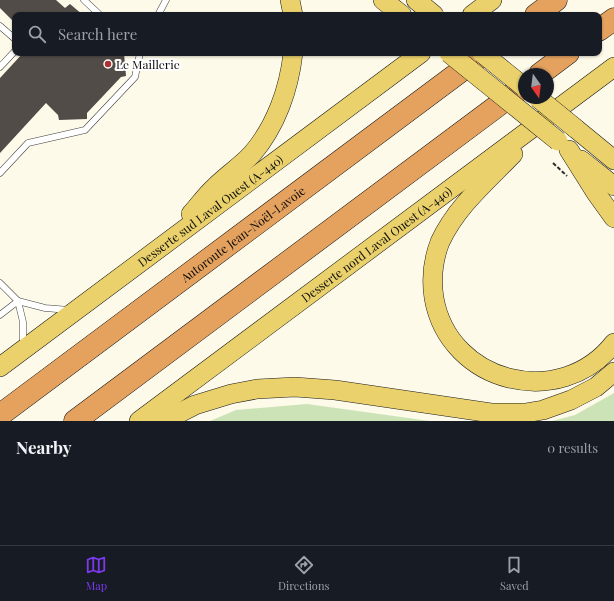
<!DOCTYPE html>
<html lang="en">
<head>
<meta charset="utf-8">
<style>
  :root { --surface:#171b24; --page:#242831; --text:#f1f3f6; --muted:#9ea1a6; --line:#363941; --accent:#7c3aed }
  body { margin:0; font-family:"Playfair Display",serif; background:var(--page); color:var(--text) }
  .compass { position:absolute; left:518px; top:68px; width:36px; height:36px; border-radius:50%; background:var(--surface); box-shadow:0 1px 3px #0004; rotate:166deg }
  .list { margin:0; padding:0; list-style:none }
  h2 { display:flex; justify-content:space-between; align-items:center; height:52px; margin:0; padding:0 16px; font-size:17px }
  h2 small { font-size:13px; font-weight:400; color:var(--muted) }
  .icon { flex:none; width:22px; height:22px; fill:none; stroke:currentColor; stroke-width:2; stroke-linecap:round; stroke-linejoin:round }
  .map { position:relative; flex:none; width:614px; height:421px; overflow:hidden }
  .search { position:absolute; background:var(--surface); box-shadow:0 1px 3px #0004; left:12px; right:12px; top:12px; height:44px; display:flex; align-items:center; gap:10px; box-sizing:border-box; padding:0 14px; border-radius:8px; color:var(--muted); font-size:15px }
  .sheet { height:124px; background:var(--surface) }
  nav { display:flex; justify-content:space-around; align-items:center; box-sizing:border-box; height:56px; border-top:1px solid var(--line); background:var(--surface); font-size:11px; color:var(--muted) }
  nav a { display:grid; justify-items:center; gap:2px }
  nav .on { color:var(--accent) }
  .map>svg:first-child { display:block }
  .grass { fill:#cce3b7 }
  .building { fill:#524c48 }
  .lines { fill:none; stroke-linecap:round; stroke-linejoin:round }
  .lane-casing { stroke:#3d3d3d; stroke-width:7 }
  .primary-casing { stroke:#1b1b1b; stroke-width:20 }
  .highway-casing { stroke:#1b1b1b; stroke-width:23 }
  .path { stroke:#2c2c2c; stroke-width:2; stroke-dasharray:4 2; stroke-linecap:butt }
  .lane { stroke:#fff; stroke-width:6 }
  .primary { stroke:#ead16c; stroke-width:19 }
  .highway { stroke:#e5a25f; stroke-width:22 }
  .primary-bridge-casing { stroke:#1b1b1b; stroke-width:20; stroke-linecap:butt }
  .primary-bridge { stroke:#ead16c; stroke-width:19 }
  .poi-dot { fill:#ab3232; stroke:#fff; stroke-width:1.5 }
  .labels { text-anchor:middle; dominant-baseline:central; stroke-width:4; stroke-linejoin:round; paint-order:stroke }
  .poi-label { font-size:12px; fill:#0a0a0a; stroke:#fff; text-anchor:start }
  .street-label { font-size:12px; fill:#0a0a0a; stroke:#fff }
</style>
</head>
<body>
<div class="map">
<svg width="614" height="421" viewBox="0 0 614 421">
  <rect width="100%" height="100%" fill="#fdfae9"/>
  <g class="grass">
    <polygon points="614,393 614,421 552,421 575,415"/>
    <polygon points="307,404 430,421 210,421 236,410"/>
  </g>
  <g class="building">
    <polygon points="0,0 56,0 65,8 70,4 83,15 15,15 15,23 0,8"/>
    <polygon points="23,53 124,53 126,76 121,77 87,113 87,119 59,120 58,115 46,103 0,153 0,78"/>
  </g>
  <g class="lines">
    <defs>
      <g id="lane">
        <polyline points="84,0 100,15"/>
        <polyline points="158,15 166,0"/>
        <polyline points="0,26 15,39"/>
        <polyline points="0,67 15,51"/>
        <polyline points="0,173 28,143 85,130 135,77 140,53"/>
        <polyline points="0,283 18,301 23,322 23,346"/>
        <polyline points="0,315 18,301 45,308 69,310"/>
      </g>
      <g id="primary">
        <polyline points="290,0 293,15"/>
        <polyline points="383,0 402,15"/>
        <polyline points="416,0 434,15"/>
        <polyline points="472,15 492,0"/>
        <polyline points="575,128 614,160"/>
        <polyline points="569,150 596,193 614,218"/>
        <path d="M513,154C487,181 456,207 440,242C433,260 431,279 434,298C449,384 561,411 614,343"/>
        <polyline points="581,160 614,186"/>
        <path d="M191,214C199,205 206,195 215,187C227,175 241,166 252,154C276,126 289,89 293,53"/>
        <path id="s1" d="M0,367L421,53"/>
        <path id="s2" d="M139,421L614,67"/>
        <polyline points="164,421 195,405 231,394 257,389 295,387 335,390 491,413 525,413 543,410 571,400 596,387 614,372"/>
      </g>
      <g id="highway">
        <polyline points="536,15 556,0"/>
        <polyline points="599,30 614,19"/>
        <polyline points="540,74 568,53"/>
        <path id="s3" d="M0,415L485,53"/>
        <polyline points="75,421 524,86"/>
      </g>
    </defs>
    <use href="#lane" class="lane-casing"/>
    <use href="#primary" class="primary-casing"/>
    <use href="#highway" class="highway-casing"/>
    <polyline class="path" points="553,163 567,176"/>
    <use href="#lane" class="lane"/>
    <use href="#primary" class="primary"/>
    <use href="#highway" class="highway"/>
    <defs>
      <g id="primary-bridge">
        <polyline points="449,53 558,141"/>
        <polyline points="482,53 524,87"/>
        <polyline points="538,98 575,128"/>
      </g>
    </defs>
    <use href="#primary-bridge" class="primary-bridge-casing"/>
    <use href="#primary-bridge" class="primary-bridge"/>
  </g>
  <circle class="poi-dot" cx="108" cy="64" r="4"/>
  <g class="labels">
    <g class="poi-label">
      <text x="116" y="64">Le Maillerie</text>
    </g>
    <g class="street-label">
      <text stroke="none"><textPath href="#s1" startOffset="262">Desserte sud Laval Ouest (A-440)</textPath></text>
      <text stroke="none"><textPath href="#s3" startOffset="303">Autoroute Jean-Noël-Lavoie</textPath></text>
      <text stroke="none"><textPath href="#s2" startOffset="296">Desserte nord Laval Ouest (A-440)</textPath></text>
    </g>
  </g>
</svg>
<svg class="compass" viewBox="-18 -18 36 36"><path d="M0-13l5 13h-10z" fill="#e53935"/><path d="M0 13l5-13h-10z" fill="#9ea1a6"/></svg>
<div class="search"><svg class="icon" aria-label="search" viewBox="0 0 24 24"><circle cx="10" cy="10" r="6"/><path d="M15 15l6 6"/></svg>Search here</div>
</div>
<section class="sheet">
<h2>Nearby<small>0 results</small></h2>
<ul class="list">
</ul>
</section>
<nav>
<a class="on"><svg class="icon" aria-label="map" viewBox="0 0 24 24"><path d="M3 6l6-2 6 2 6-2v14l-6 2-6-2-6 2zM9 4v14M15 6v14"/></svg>Map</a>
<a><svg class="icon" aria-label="directions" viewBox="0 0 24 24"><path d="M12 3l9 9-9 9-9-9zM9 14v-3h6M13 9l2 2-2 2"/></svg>Directions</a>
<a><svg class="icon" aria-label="saved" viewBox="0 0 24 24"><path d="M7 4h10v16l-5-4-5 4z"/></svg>Saved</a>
</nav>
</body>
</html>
